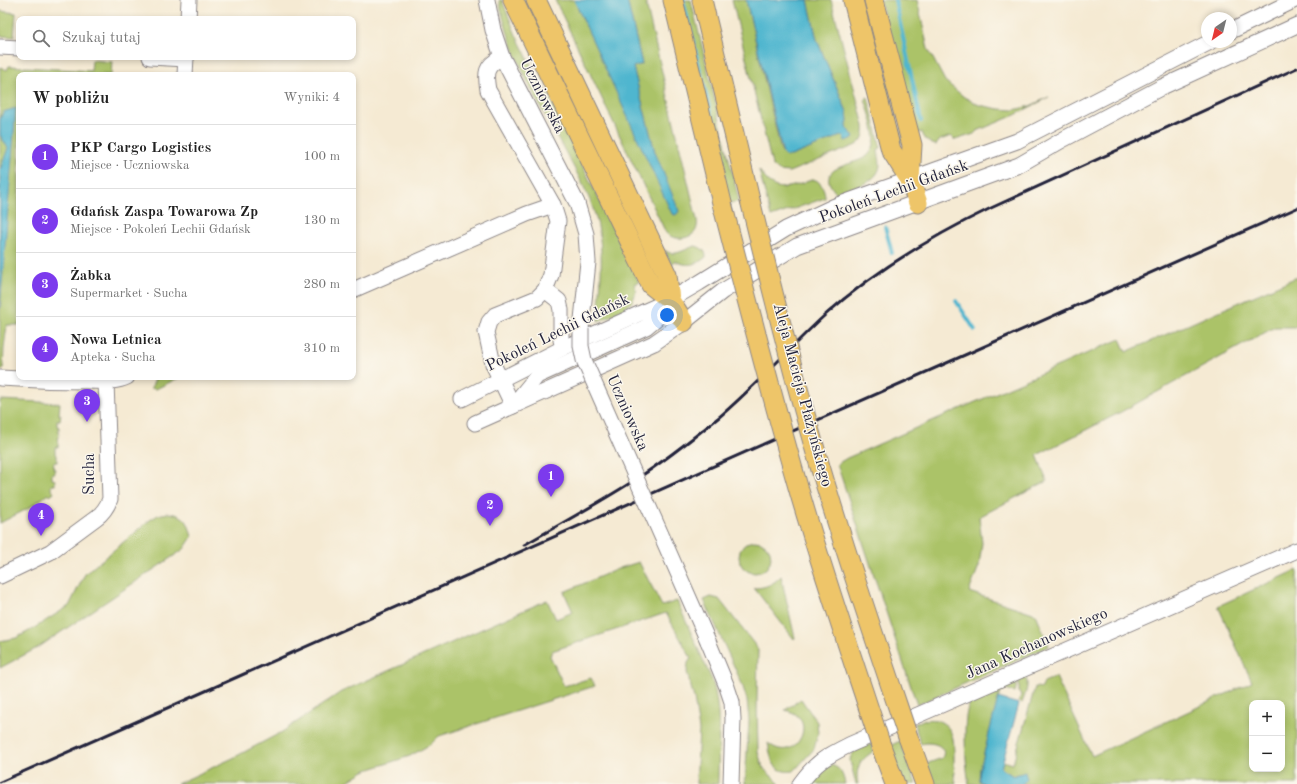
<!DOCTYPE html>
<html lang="pl">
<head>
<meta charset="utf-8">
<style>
  :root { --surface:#fff; --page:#f6f6f6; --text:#222; --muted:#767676; --line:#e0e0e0; --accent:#7c3aed }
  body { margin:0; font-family:"Old Standard TT",serif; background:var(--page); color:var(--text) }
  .controls { position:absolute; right:12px; bottom:12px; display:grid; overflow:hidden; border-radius:8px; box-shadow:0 2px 6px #0003 }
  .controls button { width:36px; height:36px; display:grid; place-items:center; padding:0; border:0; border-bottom:1px solid var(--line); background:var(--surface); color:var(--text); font:20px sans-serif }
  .compass { position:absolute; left:1201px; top:12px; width:36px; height:36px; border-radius:50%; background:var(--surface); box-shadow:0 2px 6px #0003; rotate:215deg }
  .you { position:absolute; left:667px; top:315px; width:14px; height:14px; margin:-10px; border:3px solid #fff; border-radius:50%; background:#1a73e8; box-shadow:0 0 0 6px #1a73e833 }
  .badge { display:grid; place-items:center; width:26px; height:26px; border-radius:50%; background:var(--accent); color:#fff; font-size:13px; font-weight:700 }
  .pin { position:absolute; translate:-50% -33px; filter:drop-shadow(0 1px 2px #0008) }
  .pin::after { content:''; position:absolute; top:21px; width:14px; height:12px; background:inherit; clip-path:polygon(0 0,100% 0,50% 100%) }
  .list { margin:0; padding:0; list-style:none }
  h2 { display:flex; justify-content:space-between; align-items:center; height:52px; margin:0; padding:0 16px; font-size:17px }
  h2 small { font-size:13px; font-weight:400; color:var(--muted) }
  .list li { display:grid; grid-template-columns:26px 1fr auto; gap:12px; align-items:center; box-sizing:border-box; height:64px; padding:0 16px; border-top:1px solid var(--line) }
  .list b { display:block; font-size:15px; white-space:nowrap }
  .list p { margin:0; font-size:13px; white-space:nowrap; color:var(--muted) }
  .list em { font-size:13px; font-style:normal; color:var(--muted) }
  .icon { flex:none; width:22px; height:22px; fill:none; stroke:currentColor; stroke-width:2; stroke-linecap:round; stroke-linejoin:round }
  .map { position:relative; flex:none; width:1297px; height:784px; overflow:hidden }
  .search { position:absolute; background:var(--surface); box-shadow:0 2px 6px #0003; left:16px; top:16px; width:340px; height:44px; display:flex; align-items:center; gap:10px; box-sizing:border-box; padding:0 14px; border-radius:8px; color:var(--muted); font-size:15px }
  .panel { position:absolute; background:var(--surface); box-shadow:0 2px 6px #0003; left:16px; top:72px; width:340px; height:308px; border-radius:8px }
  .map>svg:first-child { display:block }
  .green { fill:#abc368; stroke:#667252; fill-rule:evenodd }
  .water { fill:#50b6cf; stroke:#396c85 }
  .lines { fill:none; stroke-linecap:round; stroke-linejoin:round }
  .stream { stroke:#50b6cf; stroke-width:4 }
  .minor-casing { stroke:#8c8687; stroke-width:17 }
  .major-casing { stroke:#8c8687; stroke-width:21 }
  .minor { stroke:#fff; stroke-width:15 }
  .major { stroke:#eec569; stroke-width:19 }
  .rail { stroke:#22223b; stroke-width:3 }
  .minor-bridge-casing { stroke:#8c8687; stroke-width:17; stroke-linecap:butt }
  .major-bridge-casing { stroke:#8c8687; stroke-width:21; stroke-linecap:butt }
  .minor-bridge { stroke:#fff; stroke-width:15 }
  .major-bridge { stroke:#eec569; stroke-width:19 }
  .labels { text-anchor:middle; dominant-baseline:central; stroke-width:3; stroke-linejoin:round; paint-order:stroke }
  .street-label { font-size:16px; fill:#22223b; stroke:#fbf7ec }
</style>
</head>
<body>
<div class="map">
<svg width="1297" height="784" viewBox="0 0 1297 784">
  <rect width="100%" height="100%" fill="#fbf7ec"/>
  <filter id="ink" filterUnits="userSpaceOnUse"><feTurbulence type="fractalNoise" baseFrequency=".025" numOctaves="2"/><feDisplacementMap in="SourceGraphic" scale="8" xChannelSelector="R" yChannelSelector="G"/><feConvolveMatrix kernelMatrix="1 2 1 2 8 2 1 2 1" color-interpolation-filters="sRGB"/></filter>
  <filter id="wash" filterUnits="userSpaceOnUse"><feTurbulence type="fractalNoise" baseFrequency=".012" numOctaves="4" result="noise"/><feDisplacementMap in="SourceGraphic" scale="16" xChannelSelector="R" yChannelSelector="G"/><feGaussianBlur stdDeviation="0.9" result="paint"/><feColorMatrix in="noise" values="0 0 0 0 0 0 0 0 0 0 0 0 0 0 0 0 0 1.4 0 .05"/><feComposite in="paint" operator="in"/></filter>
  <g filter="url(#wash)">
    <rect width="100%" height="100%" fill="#f5ead3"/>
    <g class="green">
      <path d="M499,0H502L516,35L543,89L545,88L639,282L635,284C640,307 614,314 598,321C600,287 605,251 596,218C590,196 578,175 567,155C540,105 510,57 499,0Z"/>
      <polygon points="523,0 528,0 657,276"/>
      <path d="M555,0H574L674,215L655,152L633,67L642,64L627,0H645L697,220C698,224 697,230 694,233C687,240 673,240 666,233Z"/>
      <polygon points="679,0 691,0 739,201 727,204"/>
      <path d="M732,0H746L781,151L783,154L791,156L843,135L852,134L846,128L848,121L847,112L817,40L808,0H831L864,126C865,135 863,142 854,146L789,172L779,171L772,165Z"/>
      <polygon points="862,0 866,0 903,142 899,143"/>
      <path d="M880,0H917L928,49L945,81L964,97L979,105L999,109L1014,110L1030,106L1049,97L1015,115L977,131L974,134L955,140L951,136L940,140L936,145C929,144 924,139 922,132L919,133L913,128Z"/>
      <polygon points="0,11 16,13 14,37 0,36"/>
      <polygon points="92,60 112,62 111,75 19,75 19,325 7,325 4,347 3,370 0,370 0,67 7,70 9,66 91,71"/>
      <path d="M868,97L881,148L878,149C878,154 880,159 880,165C878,184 851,188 836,193C813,167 851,166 866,157C870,154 873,149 874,144C877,134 868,109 865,99Z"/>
      <path d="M759,170C774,192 780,190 804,183C808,181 812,179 816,180C822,184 825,190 825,198L771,217Z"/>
      <path d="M695,246C700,247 706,250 706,257C697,265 687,267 675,261L672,264L668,258L665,250C673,258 685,249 695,246Z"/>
      <polygon points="1297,277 1297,327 1275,327 1121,412 1037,455 1047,481 979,517 982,543 979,566 969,592 1036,614 1049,646 917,705 837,464 847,458 1120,339 1126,352"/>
      <polygon points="156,377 180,377 156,389 151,388"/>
      <polygon points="0,400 60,403 59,415 61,415 60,420 57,420 57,426 59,427 58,447 55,447 55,454 57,455 57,462 54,462 53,469 55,469 55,473 52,473 52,479 55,480 55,485 51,485 51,489 54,493 50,496 48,494 29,508 0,523"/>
      <path d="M168,513C186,515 188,521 192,537L184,549L39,647L0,668V641L16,638L31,630L69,606L85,574L150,520L158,515Z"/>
      <circle cx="755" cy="557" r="16"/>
      <path d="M639,562L662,606L677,601L712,680C722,711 718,751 718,784H696L699,730L694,698L687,672L688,663L691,658L666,613L552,651L550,656L564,686L591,678L595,686L439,736L431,744L410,756L364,771L343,784H177L233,758L282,732L341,692L547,600L556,619L573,612L564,592L620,568Z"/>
      <path d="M1297,570V784H1022L1018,774L1013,776L1001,769L1003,761L1013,764L1035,687L1042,688L1044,682L1056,677L1092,756L1252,682L1218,606ZM1252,703H1282V769H1252Z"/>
      <path d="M781,576L795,638L794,639L754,588C765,588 774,584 781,576Z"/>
      <polygon points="711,597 719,599 758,649 757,700 758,752 761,762 765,770 780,784 745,784 749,720 747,700 742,684 704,600"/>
      <path d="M1025,677C1030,684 1025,695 1022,703L1019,702L1021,694L1019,693V682L1017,683L1015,692L1006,689L1000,692L980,769L979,781L985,784H969C966,768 961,713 971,701C976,695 1016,681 1025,677Z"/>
      <path d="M801,699L817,722L818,733L814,749L794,771C773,774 771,760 768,743C796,767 821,717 785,710Z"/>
      <path d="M925,719V720C939,717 951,726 953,739C954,744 954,750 954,755C954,761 954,768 955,774H954L956,784H933L926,764L942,758C949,745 930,741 921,744L914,724Z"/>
      <polygon points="900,741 916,784 903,784 889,746"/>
      <path d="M871,744L874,751C860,760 855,768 858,784H856L850,761C850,750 862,748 871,744Z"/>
      <path d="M830,765C841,767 843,775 845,784H810L818,774Z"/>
    </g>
    <g class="water">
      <polygon points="574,0 627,0 642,64 633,67 655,152 679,211 677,214 675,215 672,214"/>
      <polygon points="746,0 808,0 817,40 847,112 848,121 846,128 852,134 854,138 845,141 843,135 791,156 785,156 783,154"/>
      <polygon points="16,108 0,309 0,170 8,148 0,135 0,120 3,112"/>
      <polygon points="998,698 1019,704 1001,768 1013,776 1025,772 1027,779 1022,784 985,784 979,781 980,769"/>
    </g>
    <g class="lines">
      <g class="stream">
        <polyline points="683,0 713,124"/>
        <polyline points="895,0 921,121"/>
        <polyline points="885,227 892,253"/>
        <polyline points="956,301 975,330"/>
      </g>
    </g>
  </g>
  <g filter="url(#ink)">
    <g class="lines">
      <defs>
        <g id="minor">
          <polyline points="487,0 493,30 502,57 577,203 586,234 588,262 581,329"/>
          <polyline points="188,19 189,0"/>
          <polyline points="1231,31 1295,0"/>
          <polyline points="0,47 19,48"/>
          <polyline points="150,57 186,59"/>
          <path d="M502,57C485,66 485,73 488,90L553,205L558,221L551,275L545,290L537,298L495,315L489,322L486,332L493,364L513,406"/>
          <polyline points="185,75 186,57"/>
          <polyline points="353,290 527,214 553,205"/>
          <polyline points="545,290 559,301 561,310 561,340 563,348"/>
          <path d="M0,378C29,380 58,381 87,381C100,381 115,383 127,377"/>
          <polyline points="462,399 563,348 670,300 699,283 786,229 835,206 1017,141 1210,42"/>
          <polyline points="515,403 537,376 646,327 659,316 670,301"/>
          <polyline points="475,423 654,343 684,322 723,291 797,246 1019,165 1064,139 1162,87 1297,25"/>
          <path d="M0,576L50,552L96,518C103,513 107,507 110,499L106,381"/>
          <polyline points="708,641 727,687 732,702 733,719 731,784"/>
          <path d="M800,784C816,762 825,757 849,745L1297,550"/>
        </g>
        <g id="major">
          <polyline points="513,0 651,285 670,300 684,322"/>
          <polyline points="536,0 667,275 670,300"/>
          <polyline points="673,0 723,207"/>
          <polyline points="702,0 750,200"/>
          <polyline points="853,0 891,150 910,180 918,203"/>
          <polyline points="874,0 912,145 910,180"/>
          <polyline points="908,737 925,784"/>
          <polyline points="881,746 895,784"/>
        </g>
      </defs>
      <use href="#minor" class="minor-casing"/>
      <use href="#major" class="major-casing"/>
      <use href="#minor" class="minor"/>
      <use href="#major" class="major"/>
      <g class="rail">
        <path d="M524,545C562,523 601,502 638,478C666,460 692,439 718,418C755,387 788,349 824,316C874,271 931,237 991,208L1297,68"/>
        <polyline points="0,782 1297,208"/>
      </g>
      <defs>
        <polyline id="minor-bridge" points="581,329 581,346 584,360 708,641"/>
        <g id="major-bridge">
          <path d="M750,200C766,265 782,331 800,396C831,511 870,624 908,737"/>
          <path d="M723,207C747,300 771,394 798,487C823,574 853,660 881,746"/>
        </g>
      </defs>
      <use href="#minor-bridge" class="minor-bridge-casing"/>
      <use href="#major-bridge" class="major-bridge-casing"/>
      <use href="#minor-bridge" class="minor-bridge"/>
      <use href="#major-bridge" class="major-bridge"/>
    </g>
  </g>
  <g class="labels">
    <g class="street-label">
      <text transform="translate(542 96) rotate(63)">Uczniowska</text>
      <text transform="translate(894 192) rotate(-20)">Pokoleń Lechii Gdańsk</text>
      <text transform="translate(558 333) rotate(-26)">Pokoleń Lechii Gdańsk</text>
      <text transform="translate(802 395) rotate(75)">Aleja Macieja Płażyńskiego</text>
      <text transform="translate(627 413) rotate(66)">Uczniowska</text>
      <text transform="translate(90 474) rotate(-90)">Sucha</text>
      <text transform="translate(1037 644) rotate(-24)">Jana Kochanowskiego</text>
    </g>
  </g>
</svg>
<div class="controls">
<button>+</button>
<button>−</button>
</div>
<svg class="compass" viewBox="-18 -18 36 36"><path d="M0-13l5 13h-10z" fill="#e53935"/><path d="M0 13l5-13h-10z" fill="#767676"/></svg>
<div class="you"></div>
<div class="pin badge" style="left:551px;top:497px">1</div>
<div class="pin badge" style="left:490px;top:526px">2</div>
<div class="pin badge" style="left:87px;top:422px">3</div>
<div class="pin badge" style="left:41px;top:536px">4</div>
<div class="search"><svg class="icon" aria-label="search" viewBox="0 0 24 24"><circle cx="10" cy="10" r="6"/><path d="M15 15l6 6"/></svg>Szukaj tutaj</div>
<section class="panel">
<h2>W pobliżu<small>Wyniki: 4</small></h2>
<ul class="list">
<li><span class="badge">1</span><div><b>PKP Cargo Logistics</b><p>Miejsce · Uczniowska</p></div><em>100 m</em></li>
<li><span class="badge">2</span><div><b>Gdańsk Zaspa Towarowa Zp</b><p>Miejsce · Pokoleń Lechii Gdańsk</p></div><em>130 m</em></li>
<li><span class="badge">3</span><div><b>Żabka</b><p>Supermarket · Sucha</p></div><em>280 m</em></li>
<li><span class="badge">4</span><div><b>Nowa Letnica</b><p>Apteka · Sucha</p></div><em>310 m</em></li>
</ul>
</section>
</div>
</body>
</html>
